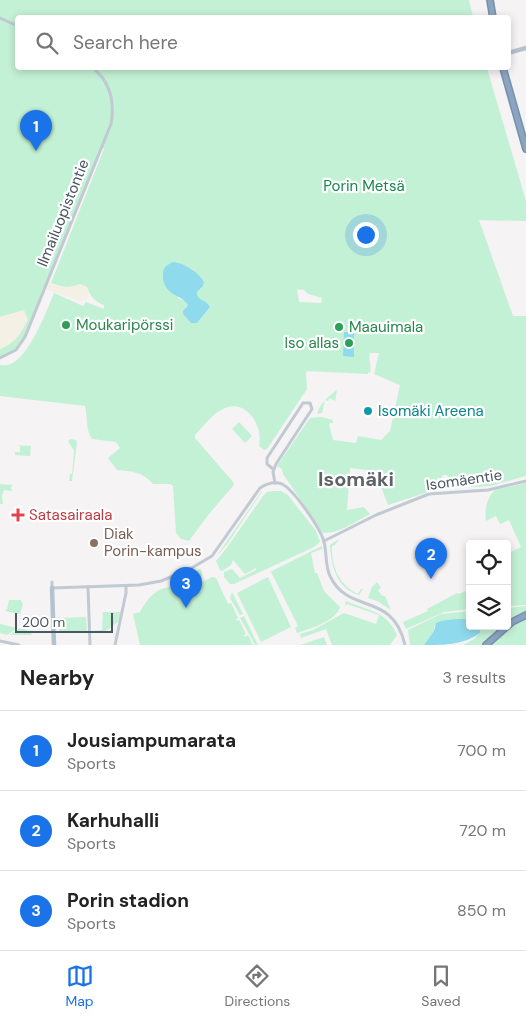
<!DOCTYPE html>
<html lang="en">
<head>
<meta charset="utf-8">
<style>
  :root { --surface:#fff; --page:#f6f6f6; --text:#222; --muted:#767676; --line:#e0e0e0; --accent:#1a73e8 }
  body { margin:0; font-family:"DM Sans",sans-serif; background:var(--page); color:var(--text) }
  .controls { position:absolute; right:15px; bottom:15px; display:grid; overflow:hidden; border-radius:5px; box-shadow:0 2px 8px #0003 }
  .controls button { width:45px; height:45px; display:grid; place-items:center; padding:0; border:0; border-bottom:1px solid var(--line); background:var(--surface); color:var(--text); font:25px sans-serif }
  .scale { position:absolute; left:15px; bottom:12px; width:98px; box-sizing:border-box; padding-left:5px; border:2px solid #4a5661; border-top:0; font-size:14px; line-height:18px; white-space:nowrap; color:#4a5661; -webkit-text-stroke:4px #fff; paint-order:stroke }
  .you { position:absolute; left:365px; top:234px; width:18px; height:18px; margin:-12px; border:4px solid #fff; border-radius:50%; background:#1a73e8; box-shadow:0 0 0 8px #1a73e833 }
  .badge { display:grid; place-items:center; width:32px; height:32px; border-radius:50%; background:var(--accent); color:#fff; font-size:16px; font-weight:700 }
  .pin { position:absolute; translate:-50% -41px; filter:drop-shadow(0 1px 2px #0008) }
  .pin::after { content:''; position:absolute; top:26px; width:18px; height:15px; background:inherit; clip-path:polygon(0 0,100% 0,50% 100%) }
  .list { margin:0; padding:0; list-style:none }
  h2 { display:flex; justify-content:space-between; align-items:center; height:65px; margin:0; padding:0 20px; font-size:21px }
  h2 small { font-size:16px; font-weight:400; color:var(--muted) }
  .list li { display:grid; grid-template-columns:32px 1fr auto; gap:15px; align-items:center; box-sizing:border-box; height:80px; padding:0 20px; border-top:1px solid var(--line) }
  .list b { display:block; font-size:19px; white-space:nowrap }
  .list p { margin:0; font-size:16px; white-space:nowrap; color:var(--muted) }
  .list em { font-size:16px; font-style:normal; color:var(--muted) }
  .icon { flex:none; width:28px; height:28px; fill:none; stroke:currentColor; stroke-width:2; stroke-linecap:round; stroke-linejoin:round }
  .map { position:relative; flex:none; width:526px; height:645px; overflow:hidden }
  .search { position:absolute; background:var(--surface); box-shadow:0 2px 8px #0003; left:15px; right:15px; top:15px; height:55px; display:flex; align-items:center; gap:12px; box-sizing:border-box; padding:0 18px; border-radius:5px; color:var(--muted); font-size:19px }
  .sheet { height:305px; background:var(--surface) }
  nav { display:flex; justify-content:space-around; align-items:center; box-sizing:border-box; height:70px; border-top:1px solid var(--line); background:var(--surface); font-size:14px; color:var(--muted) }
  nav a { display:grid; justify-items:center; gap:2px }
  nav .on { color:var(--accent) }
  .map>svg:first-child { display:block }
  .green { fill:#c3f1d5; fill-rule:evenodd }
  .sand { fill:#f5f0e5 }
  .water { fill:#90daee }
  .lines { fill:none; stroke-linecap:round; stroke-linejoin:round }
  .highway-casing { stroke:#7690ad; stroke-width:8 }
  .minor { stroke:#c1cad2; stroke-width:3 }
  .major { stroke:#b3c2d1; stroke-width:4.5 }
  .highway { stroke:#8ba5c1; stroke-width:5 }
  .leisure-dot { fill:#2e9e5b; stroke:#fff; stroke-width:2 }
  .culture-dot { fill:#0f9aa8; stroke:#fff; stroke-width:2 }
  .health-dot { fill:#e0444e; stroke:#fff; stroke-width:2 }
  .education-dot { fill:#8d6e63; stroke:#fff; stroke-width:2 }
  .labels { text-anchor:middle; dominant-baseline:central; stroke-width:4.5; stroke-linejoin:round; paint-order:stroke }
  .park-label { font-size:15px; fill:#17864f; stroke:#fff }
  .street-label { font-size:15px; fill:#4a5661; stroke:#fff }
  .leisure-label { font-size:15px; fill:#27864d; stroke:#fff; text-anchor:start }
  .culture-label { font-size:15px; fill:#0d838f; stroke:#fff; text-anchor:start }
  .health-label { font-size:15px; fill:#be3a42; stroke:#fff; text-anchor:start }
  .education-label { font-size:15px; fill:#785e54; stroke:#fff; text-anchor:start }
  .district-label { font-size:20px; font-weight:bold; fill:#5f6368; stroke:#fff }
</style>
</head>
<body>
<div class="map">
<svg width="526" height="645" viewBox="0 0 526 645">
  <rect width="100%" height="100%" fill="#f5f3f3"/>
  <g class="green">
    <path d="M0,0H469L473,17L18,18V68H487L526,201V221L479,220L513,316H526V476L490,486L471,487L467,482L453,485L447,475H443L441,479L438,478L435,482L437,486V489L388,505L375,471L350,468L347,510L364,507L370,514C356,521 339,534 323,533L283,474L282,469L277,466L310,418L321,417L333,420V423H330L329,425L333,440L356,443L358,436L381,440L390,431L400,385L374,374L379,353H370C368,360 372,366 370,373L368,372V374L306,371L307,389L267,449L264,450L259,446C264,424 244,396 221,410C211,415 203,427 195,435V438L234,483L233,486L209,514L189,541L181,539L176,533L173,486L170,484H153C143,472 132,471 117,470L108,458L120,448L116,442L92,439C85,429 88,417 85,406L0,396V365C3,365 5,366 8,365C29,359 46,312 54,293L83,306L86,302L104,309V305C95,302 90,296 87,287L80,284C68,289 62,287 51,283L104,149L102,148L25,337L16,350L0,358V349L10,344L25,324L24,310L0,317ZM177,262L200,276L204,282L203,286L197,292C197,301 203,300 209,304L210,307L197,323H191L183,314V311L188,304L185,301L178,298ZM297,289L304,290L308,294L322,298L321,303L299,302Z"/>
    <path d="M337,390L335,401L330,398L328,401L325,400L322,413L317,414C320,403 329,396 337,390Z"/>
    <polygon points="239,422 252,436 245,443 232,429"/>
    <polygon points="70,439 76,440 77,442 72,481 69,481 70,474 72,474 74,451 68,441"/>
    <polygon points="16,445 31,446 30,456 15,455 15,452 20,452 20,446"/>
    <path d="M526,483V605L507,606V554L521,547L509,520L500,524L496,516L486,521C484,511 487,497 495,490Z"/>
    <polygon points="0,484 13,485 11,487 12,491 4,490 2,496 3,504 0,504"/>
    <polygon points="263,490 228,543 216,557 261,492"/>
    <polygon points="274,491 281,491 288,495 316,531 320,541 318,544 312,548 234,584 230,584 224,577 224,572 232,569 240,578 256,570 256,568 245,574 233,560 231,565 222,571 220,570 216,561 226,549 263,496 267,492"/>
    <path d="M339,539L335,545L332,546C331,566 339,585 358,594L361,589H363L359,595C337,589 331,566 330,545Z"/>
    <path d="M322,546V549L311,553L315,573H317L324,591L340,607C335,622 311,628 297,633L295,628L298,626L271,572L268,573Z"/>
    <path d="M200,569L202,572V576C193,581 183,583 174,581Z"/>
    <path d="M212,577L216,578L228,604L231,603L238,618L236,619L237,621L239,620L246,634L244,635L245,637L248,635L253,645H140L133,614L140,612C150,593 164,581 187,590Z"/>
    <polygon points="268,577 291,627 261,642 237,593"/>
    <polygon points="377,582 381,588 378,590 382,596 385,596 391,610 377,601 368,598 372,587"/>
    <polygon points="470,587 470,609 444,612 406,629 403,622 428,611 427,609 457,593 459,594 468,590 467,588"/>
    <polygon points="232,592 243,614 240,615 230,598"/>
    <polygon points="9,600 21,600 23,604 20,614 5,611 7,609"/>
    <path d="M346,601C368,611 386,610 397,635L390,645H332L326,629L301,638L300,634L313,630L344,613L376,624L379,615L347,604L346,606L345,604Z"/>
    <polygon points="526,606 526,612 507,624 507,608"/>
    <polygon points="470,611 470,619 450,620 434,626 434,631 424,645 410,645 408,630 441,614"/>
    <polygon points="103,612 121,612 118,622 104,632 91,632 92,631 102,630"/>
    <polygon points="244,616 258,645 255,645 240,618"/>
    <polygon points="526,616 526,645 492,645 512,625"/>
    <polygon points="86,617 87,632 59,633 58,618"/>
    <polygon points="0,624 17,628 18,628 7,635 0,633"/>
    <polygon points="483,626 505,626 483,645 463,645 474,639 480,633 480,630"/>
    <polygon points="20,628 30,631 32,635 10,635"/>
    <polygon points="324,637 327,645 300,645"/>
  </g>
  <g class="sand">
    <path d="M48,282C62,287 66,290 80,284L87,287L89,294L87,299L81,301L45,289Z"/>
    <path d="M24,310L28,320C25,325 23,329 20,334C15,341 7,346 0,349V317Z"/>
  </g>
  <g class="water">
    <path d="M173,262C182,262 200,273 204,282L203,286L197,292C197,302 207,299 210,307L197,323H191L183,314V311L188,305C182,294 162,296 163,274C163,267 167,265 173,262Z"/>
    <polygon points="344,332 354,332 354,357 343,356"/>
    <path d="M456,619H470V626L483,627L480,630V633C463,645 446,645 424,645L434,631L436,623L441,621Z"/>
  </g>
  <g class="lines">
    <defs>
      <g id="highway">
        <polyline points="490,0 493,18"/>
        <polyline points="503,68 526,149"/>
        <polyline points="486,645 512,622 526,615"/>
      </g>
    </defs>
    <use href="#highway" class="highway-casing"/>
    <g class="minor">
      <polyline points="0,18 18,26"/>
      <path d="M0,358L16,350L25,337L111,124C115,102 111,83 93,68"/>
      <polyline points="273,469 267,464 267,458 303,403 310,403 312,409 276,464 273,472 275,483"/>
      <polyline points="324,541 376,515 429,494 488,490 526,481"/>
      <path d="M52,582V588L139,585L161,581L190,569L212,556L260,488C266,484 274,481 282,484C294,490 321,529 324,542C327,553 325,566 330,576C349,616 392,590 405,645"/>
      <polyline points="88,587 90,645"/>
      <polyline points="0,641 19,645"/>
      <polyline points="115,645 126,593 126,586"/>
    </g>
    <g class="major">
      <polyline points="508,53 526,48"/>
      <polyline points="52,588 54,645"/>
    </g>
    <use href="#highway" class="highway"/>
  </g>
  <g class="leisure-dot">
    <circle cx="66" cy="325" r="5"/>
    <circle cx="339" cy="327" r="5"/>
    <circle cx="349" cy="343" r="5"/>
  </g>
  <circle class="culture-dot" cx="368" cy="411" r="5"/>
  <path class="health-dot" d="M15.5 507.5h5v5h5v5h-5v5h-5v-5h-5v-5h5z"/>
  <circle class="education-dot" cx="94" cy="543" r="5"/>
  <g class="labels">
    <g class="park-label">
      <text x="364" y="186">Porin Metsä</text>
    </g>
    <g class="street-label">
      <text transform="translate(63 213) rotate(-68)">Ilmailuopistontie</text>
      <text transform="translate(464 480) rotate(-8)">Isomäentie</text>
    </g>
    <g class="leisure-label">
      <text x="76" y="325">Moukaripörssi</text>
      <text x="349" y="327">Maauimala</text>
      <text x="339" y="343" text-anchor="end">Iso allas</text>
    </g>
    <g class="culture-label">
      <text x="378" y="411">Isomäki Areena</text>
    </g>
    <g class="health-label">
      <text x="29" y="515">Satasairaala</text>
    </g>
    <g class="education-label">
      <text x="104" y="534">Diak<tspan x="104" dy="17">Porin-kampus</tspan></text>
    </g>
    <g class="district-label">
      <text x="356" y="479">Isomäki</text>
    </g>
  </g>
</svg>
<div class="controls">
<button><svg class="icon" aria-label="locate" viewBox="0 0 24 24"><circle cx="12" cy="12" r="6"/><path d="M12 2v4M12 18v4M2 12h4M18 12h4"/></svg></button>
<button><svg class="icon" aria-label="layers" viewBox="0 0 24 24"><path d="M12 4l9 5-9 5-9-5zM3 14l9 5 9-5"/></svg></button>
</div>
<div class="scale">200 m</div>
<div class="you"></div>
<div class="pin badge" style="left:36px;top:151px">1</div>
<div class="pin badge" style="left:431px;top:579px">2</div>
<div class="pin badge" style="left:186px;top:608px">3</div>
<div class="search"><svg class="icon" aria-label="search" viewBox="0 0 24 24"><circle cx="10" cy="10" r="6"/><path d="M15 15l6 6"/></svg>Search here</div>
</div>
<section class="sheet">
<h2>Nearby<small>3 results</small></h2>
<ul class="list">
<li><span class="badge">1</span><div><b>Jousiampumarata</b><p>Sports</p></div><em>700 m</em></li>
<li><span class="badge">2</span><div><b>Karhuhalli</b><p>Sports</p></div><em>720 m</em></li>
<li><span class="badge">3</span><div><b>Porin stadion</b><p>Sports</p></div><em>850 m</em></li>
</ul>
</section>
<nav>
<a class="on"><svg class="icon" aria-label="map" viewBox="0 0 24 24"><path d="M3 6l6-2 6 2 6-2v14l-6 2-6-2-6 2zM9 4v14M15 6v14"/></svg>Map</a>
<a><svg class="icon" aria-label="directions" viewBox="0 0 24 24"><path d="M12 3l9 9-9 9-9-9zM9 14v-3h6M13 9l2 2-2 2"/></svg>Directions</a>
<a><svg class="icon" aria-label="saved" viewBox="0 0 24 24"><path d="M7 4h10v16l-5-4-5 4z"/></svg>Saved</a>
</nav>
</body>
</html>
